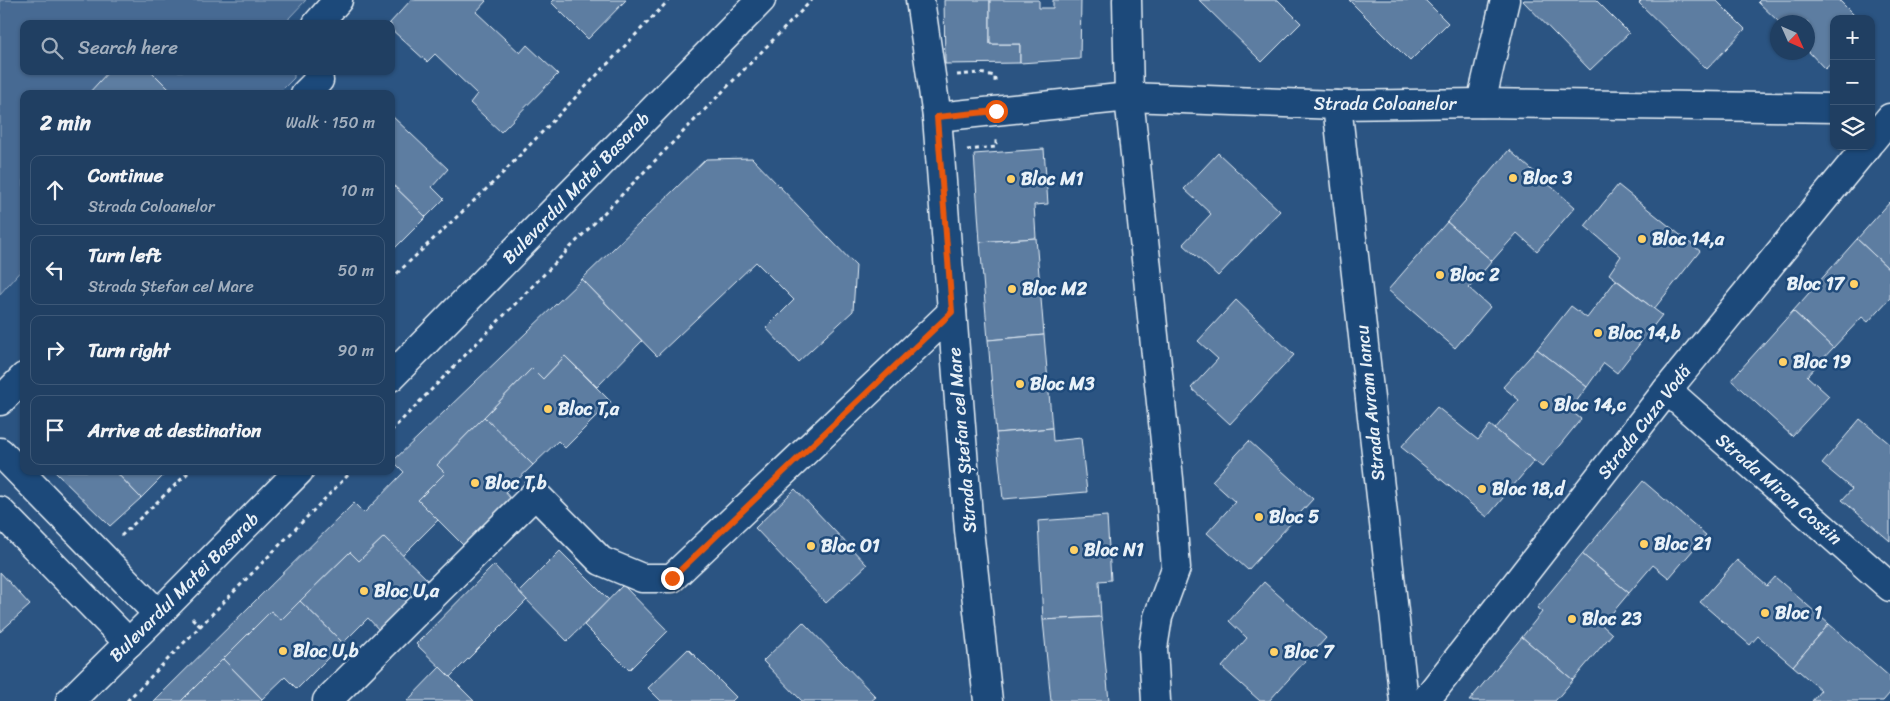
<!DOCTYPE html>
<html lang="en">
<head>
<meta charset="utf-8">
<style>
  :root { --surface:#203f62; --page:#2d4a6b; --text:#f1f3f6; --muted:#a2afbe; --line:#3d5877 }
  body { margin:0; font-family:Sriracha,sans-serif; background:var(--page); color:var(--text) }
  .controls { position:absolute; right:15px; top:15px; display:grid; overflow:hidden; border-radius:10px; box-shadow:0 1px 4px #0004 }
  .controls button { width:45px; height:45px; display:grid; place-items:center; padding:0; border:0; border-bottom:1px solid var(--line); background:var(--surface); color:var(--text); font:25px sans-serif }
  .compass { position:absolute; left:1770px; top:15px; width:45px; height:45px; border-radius:50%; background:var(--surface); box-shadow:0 1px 4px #0004; rotate:135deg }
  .stop { position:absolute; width:15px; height:15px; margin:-11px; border:4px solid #ea580c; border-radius:50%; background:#fff }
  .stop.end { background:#ea580c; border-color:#fff; box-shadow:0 1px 5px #0008 }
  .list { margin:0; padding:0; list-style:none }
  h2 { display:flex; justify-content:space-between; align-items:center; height:65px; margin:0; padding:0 20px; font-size:21px }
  h2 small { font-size:16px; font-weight:400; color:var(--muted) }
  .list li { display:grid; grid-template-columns:32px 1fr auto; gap:15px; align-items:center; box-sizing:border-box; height:70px; margin:0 10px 10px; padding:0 10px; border:1px solid var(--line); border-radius:10px }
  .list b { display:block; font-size:19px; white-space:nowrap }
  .list p { margin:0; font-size:16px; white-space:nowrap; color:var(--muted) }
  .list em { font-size:16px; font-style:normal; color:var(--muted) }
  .icon { flex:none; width:28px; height:28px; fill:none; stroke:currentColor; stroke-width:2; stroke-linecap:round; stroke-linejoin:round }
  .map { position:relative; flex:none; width:1890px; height:701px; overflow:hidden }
  .search { position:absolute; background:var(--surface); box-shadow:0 1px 4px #0004; left:20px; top:20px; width:375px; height:55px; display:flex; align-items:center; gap:12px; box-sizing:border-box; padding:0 18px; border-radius:10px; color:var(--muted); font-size:19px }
  .panel { position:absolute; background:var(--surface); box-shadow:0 1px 4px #0004; left:20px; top:90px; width:375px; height:385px; border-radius:10px }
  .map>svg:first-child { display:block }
  .green { fill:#476b93; stroke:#98aec6 }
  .building { fill:#5d7da1; stroke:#e8f1f8 }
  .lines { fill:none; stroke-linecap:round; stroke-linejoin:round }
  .minor-casing { stroke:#e8f1f8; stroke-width:31 }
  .major-casing { stroke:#e8f1f8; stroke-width:31 }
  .path { stroke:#e8f1f8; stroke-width:3; stroke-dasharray:4 4; stroke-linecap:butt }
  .minor { stroke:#1f4a7a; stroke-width:28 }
  .major { stroke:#1f4a7a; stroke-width:28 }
  .route { stroke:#ea580c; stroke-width:6 }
  .poi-dot { fill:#ffd166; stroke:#1f4a7a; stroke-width:2 }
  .labels { text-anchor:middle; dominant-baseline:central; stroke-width:5; stroke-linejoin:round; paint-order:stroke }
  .street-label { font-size:18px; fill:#e8f1f8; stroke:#1f4a7a }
  .poi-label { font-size:18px; font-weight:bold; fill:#e8f1f8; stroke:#1f4a7a; text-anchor:start }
</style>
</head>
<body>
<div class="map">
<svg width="1890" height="701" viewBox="0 0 1890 701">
  <rect width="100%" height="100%" fill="#2b5482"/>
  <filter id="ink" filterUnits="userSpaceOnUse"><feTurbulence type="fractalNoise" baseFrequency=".02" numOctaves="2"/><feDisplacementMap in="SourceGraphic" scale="10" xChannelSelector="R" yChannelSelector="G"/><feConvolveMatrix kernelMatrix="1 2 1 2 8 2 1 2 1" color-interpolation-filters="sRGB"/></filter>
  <g filter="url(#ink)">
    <polygon class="green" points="0,0 306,0 289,18 289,24 24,24 24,71 294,71 294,78 278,94 24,94 24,267 0,294"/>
    <g class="building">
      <polygon points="411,0 485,0 486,1 476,12 520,53 527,45 558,74 501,132 470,103 477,94 435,54 427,62 391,29 391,24 389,24"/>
      <polygon points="553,0 626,0 588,39 551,2"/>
      <polygon points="944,0 990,0 990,44 1020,44 1020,63 945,64"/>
      <polygon points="990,0 1039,0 1039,8 1053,8 1053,0 1081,0 1080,59 1020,63 1020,44 990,44"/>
      <polygon points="1199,0 1278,0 1301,23 1262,62"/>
      <polygon points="1349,0 1425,0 1448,23 1410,61"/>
      <polygon points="1524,0 1596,0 1629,33 1590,70 1523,1"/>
      <polygon points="1642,0 1716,0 1745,29 1707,69 1639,3"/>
      <polygon points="1760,0 1839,0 1858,19 1834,19 1834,61 1825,69 1808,51 1808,22 1779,22 1758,2"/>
      <polygon points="109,71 151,71 174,94 88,94"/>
      <polygon points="391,115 448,169 432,187 444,199 426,217 391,183"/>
      <polygon points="1044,149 1048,204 1034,205 1036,238 980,242 974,154"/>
      <polygon points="1509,150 1575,207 1537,251 1517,233 1492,261 1447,222"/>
      <polygon points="1218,153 1280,211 1218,276 1183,244 1211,214 1184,189"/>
      <polygon points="752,158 856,266 853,311 798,362 766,328 794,300 756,262 657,356 582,279 706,159"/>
      <polygon points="391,183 426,217 391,252"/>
      <polygon points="1618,185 1700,251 1654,309 1609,274 1621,256 1585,226"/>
      <polygon points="1890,202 1890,270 1857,239"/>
      <polygon points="1447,222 1492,261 1469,288 1490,307 1455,348 1388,290"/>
      <polygon points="1036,238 1044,335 988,340 980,242"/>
      <polygon points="1857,239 1890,270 1890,298 1868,322 1862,317 1833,348 1793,311"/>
      <polygon points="582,279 642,341 597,387 565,356 543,379 532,368 437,465 445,473 418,500 438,520 402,556 384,537 359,561 350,552 281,620 271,611 181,701 154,701 354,503 364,513 404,472 393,461"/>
      <polygon points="1616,280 1662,315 1617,373 1604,363 1587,387 1537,349 1571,306 1587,318"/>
      <polygon points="1236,300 1294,355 1230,424 1191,388 1218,359 1198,341"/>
      <polygon points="1793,311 1833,348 1807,376 1829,396 1792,436 1731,380"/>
      <polygon points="1044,335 1052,428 996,433 988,340"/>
      <polygon points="1537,349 1587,387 1570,410 1581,419 1542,467 1495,429 1519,400 1503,387"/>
      <polygon points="565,356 611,402 565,448 558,441 533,465 484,417 532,368 543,379"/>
      <polygon points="1437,407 1478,440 1490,425 1534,461 1487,517 1401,447"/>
      <polygon points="484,417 533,465 505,492 511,499 464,546 418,500 445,473 437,465"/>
      <polygon points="1860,419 1890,444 1890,541 1842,500 1852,489 1822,464"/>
      <polygon points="1052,428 1053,441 1081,438 1087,492 1003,499 996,433"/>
      <polygon points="1249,441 1313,499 1248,570 1207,533 1235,502 1212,481"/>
      <polygon points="54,471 115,471 141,498 110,526"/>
      <polygon points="115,471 168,471 141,498"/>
      <polygon points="1643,481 1706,535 1669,578 1653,565 1629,593 1582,554"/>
      <polygon points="795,489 867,565 826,603 755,528"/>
      <polygon points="1107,516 1111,580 1099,581 1101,617 1043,620 1038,521"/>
      <polygon points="384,537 428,580 379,630 368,618 343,643 300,601 350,552 359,561"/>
      <polygon points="560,551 609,600 567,641 519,592"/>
      <polygon points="1582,554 1629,593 1602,625 1612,634 1573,680 1522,637 1542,612 1537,608"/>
      <polygon points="1737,560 1767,586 1775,577 1829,624 1793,666 1758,636 1750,645 1700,602"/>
      <polygon points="494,565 527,600 450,677 416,644"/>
      <polygon points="0,572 30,605 0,632"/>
      <polygon points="1264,582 1326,638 1269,701 1260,701 1222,667 1247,638 1229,621"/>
      <polygon points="623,585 668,631 629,670 584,625"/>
      <polygon points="300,601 343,643 297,689 285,677 262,699 223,659 271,611 281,620"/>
      <polygon points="1101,617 1109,701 1051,701 1043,620"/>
      <polygon points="803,622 876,697 871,701 802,701 763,661"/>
      <polygon points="1829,624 1890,677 1890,693 1883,701 1812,701 1821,690 1793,666"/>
      <polygon points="1522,637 1573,680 1555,701 1469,701"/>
      <polygon points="688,649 736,697 732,701 661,701 648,688"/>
      <polygon points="223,659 262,699 260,701 181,701"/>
      <polygon points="440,667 474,701 407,701"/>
    </g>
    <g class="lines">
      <defs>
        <g id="minor">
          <polyline points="920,0 937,117 969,530 988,701"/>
          <polyline points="1127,0 1129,97 1169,479 1176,568 1158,617 1153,648 1156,701"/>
          <polyline points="317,24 338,0"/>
          <polyline points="305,94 319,80 317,71"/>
          <polyline points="1481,103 1505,0"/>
          <polyline points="1337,105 1404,701"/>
          <polyline points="937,117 1129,97 1337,105 1481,103 1834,108"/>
          <polyline points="1871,141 1890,118"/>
          <polyline points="1667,390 1890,587"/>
          <polyline points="0,401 24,377"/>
          <polyline points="0,452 158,614"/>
          <polyline points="0,511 129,643"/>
          <polyline points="327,701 535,494 601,561 642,578 672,578 952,312"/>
          <polyline points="1425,701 1667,390 1867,146"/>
        </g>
        <g id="major">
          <polyline points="391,377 761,0"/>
          <polyline points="70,701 158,614 299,471"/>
        </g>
      </defs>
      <use href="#minor" class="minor-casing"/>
      <use href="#major" class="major-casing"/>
      <g class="path">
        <polyline points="957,75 979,73 995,76 995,84"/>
        <polyline points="967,150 996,147 996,138"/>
        <polyline points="391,279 498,178 669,0"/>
        <polyline points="391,431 812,0"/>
        <polyline points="121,536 190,471"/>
        <polyline points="192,618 201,627"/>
        <polyline points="127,701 352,471"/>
      </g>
      <use href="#minor" class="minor"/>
      <use href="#major" class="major"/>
    </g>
  </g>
  <g class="lines" filter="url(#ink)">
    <polyline class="route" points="672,578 952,312 937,117 996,111"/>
  </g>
  <g class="poi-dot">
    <circle cx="1513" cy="178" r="5"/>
    <circle cx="1011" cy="179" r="5"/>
    <circle cx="1642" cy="239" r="5"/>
    <circle cx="1440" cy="275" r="5"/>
    <circle cx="1854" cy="284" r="5"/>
    <circle cx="1012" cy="289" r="5"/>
    <circle cx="1598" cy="333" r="5"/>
    <circle cx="1783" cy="362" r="5"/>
    <circle cx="1020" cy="384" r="5"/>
    <circle cx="1544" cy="405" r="5"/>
    <circle cx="548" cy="409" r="5"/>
    <circle cx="475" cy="483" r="5"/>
    <circle cx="1482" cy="489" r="5"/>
    <circle cx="1259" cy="517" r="5"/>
    <circle cx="1644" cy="544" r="5"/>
    <circle cx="811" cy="546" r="5"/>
    <circle cx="1074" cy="550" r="5"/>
    <circle cx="364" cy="591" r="5"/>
    <circle cx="1765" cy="613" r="5"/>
    <circle cx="1572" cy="619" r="5"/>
    <circle cx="283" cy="651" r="5"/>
    <circle cx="1274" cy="652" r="5"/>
  </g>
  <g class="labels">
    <g class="street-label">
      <text x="1385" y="104">Strada Coloanelor</text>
      <text transform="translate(576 188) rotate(-46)">Bulevardul Matei Basarab</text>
      <text transform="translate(1370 403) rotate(-96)">Strada Avram Iancu</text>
      <text transform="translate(1644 422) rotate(-52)">Strada Cuza Vodă</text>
      <text transform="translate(962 440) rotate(-95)">Strada Ștefan cel Mare</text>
      <text transform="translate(1779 489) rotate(41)">Strada Miron Costin</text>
      <text transform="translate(184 587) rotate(-45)">Bulevardul Matei Basarab</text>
    </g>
    <g class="poi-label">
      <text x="1523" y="178">Bloc 3</text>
      <text x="1021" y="179">Bloc M1</text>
      <text x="1652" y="239">Bloc 14,a</text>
      <text x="1450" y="275">Bloc 2</text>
      <text x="1844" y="284" text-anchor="end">Bloc 17</text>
      <text x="1022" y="289">Bloc M2</text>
      <text x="1608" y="333">Bloc 14,b</text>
      <text x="1793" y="362">Bloc 19</text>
      <text x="1030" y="384">Bloc M3</text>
      <text x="1554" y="405">Bloc 14,c</text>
      <text x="558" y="409">Bloc T,a</text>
      <text x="485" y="483">Bloc T,b</text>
      <text x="1492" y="489">Bloc 18,d</text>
      <text x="1269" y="517">Bloc 5</text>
      <text x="1654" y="544">Bloc 21</text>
      <text x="821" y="546">Bloc O1</text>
      <text x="1084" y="550">Bloc N1</text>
      <text x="374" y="591">Bloc U,a</text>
      <text x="1775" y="613">Bloc 1</text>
      <text x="1582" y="619">Bloc 23</text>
      <text x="293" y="651">Bloc U,b</text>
      <text x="1284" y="652">Bloc 7</text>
    </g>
  </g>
</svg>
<div class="controls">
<button>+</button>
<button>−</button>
<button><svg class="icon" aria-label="layers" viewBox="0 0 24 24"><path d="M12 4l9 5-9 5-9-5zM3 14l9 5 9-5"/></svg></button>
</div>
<svg class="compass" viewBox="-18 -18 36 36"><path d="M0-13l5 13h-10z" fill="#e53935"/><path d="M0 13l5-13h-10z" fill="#a2afbe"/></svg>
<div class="stop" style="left:996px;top:111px"></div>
<div class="stop end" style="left:672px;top:578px"></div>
<div class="search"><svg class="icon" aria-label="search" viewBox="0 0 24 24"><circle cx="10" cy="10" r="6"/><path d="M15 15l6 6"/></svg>Search here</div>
<section class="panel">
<h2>2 min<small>Walk · 150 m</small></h2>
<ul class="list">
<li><svg class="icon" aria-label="ahead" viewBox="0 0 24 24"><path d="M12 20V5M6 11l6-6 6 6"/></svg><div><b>Continue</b><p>Strada Coloanelor</p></div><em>10 m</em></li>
<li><svg class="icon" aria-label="left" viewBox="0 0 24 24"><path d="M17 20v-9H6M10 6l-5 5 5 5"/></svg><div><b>Turn left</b><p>Strada Ștefan cel Mare</p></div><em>50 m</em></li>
<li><svg class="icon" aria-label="right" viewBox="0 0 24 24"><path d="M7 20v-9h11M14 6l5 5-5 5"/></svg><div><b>Turn right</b></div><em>90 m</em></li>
<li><svg class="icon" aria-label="arrive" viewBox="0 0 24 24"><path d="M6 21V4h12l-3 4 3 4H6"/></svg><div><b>Arrive at destination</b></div></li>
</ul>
</section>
</div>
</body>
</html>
